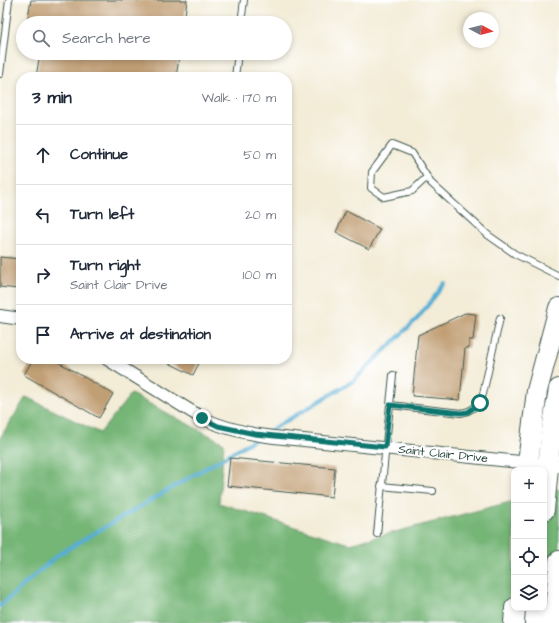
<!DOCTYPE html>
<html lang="en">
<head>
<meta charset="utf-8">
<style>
  :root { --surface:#fff; --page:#f2f2f3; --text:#1f2937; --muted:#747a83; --line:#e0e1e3 }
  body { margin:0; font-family:"Architects Daughter",sans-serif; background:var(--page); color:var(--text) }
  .controls { position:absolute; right:12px; bottom:12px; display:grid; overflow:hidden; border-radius:8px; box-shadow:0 2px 6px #0003 }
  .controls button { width:36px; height:36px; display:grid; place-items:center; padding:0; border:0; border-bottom:1px solid var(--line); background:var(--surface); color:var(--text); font:20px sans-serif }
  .compass { position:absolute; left:463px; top:12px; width:36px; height:36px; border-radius:50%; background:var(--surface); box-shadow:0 2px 6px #0003; rotate:97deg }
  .stop { position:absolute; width:12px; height:12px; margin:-9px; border:3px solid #0f766e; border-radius:50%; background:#fff }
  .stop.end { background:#0f766e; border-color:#fff; box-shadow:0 1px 4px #0008 }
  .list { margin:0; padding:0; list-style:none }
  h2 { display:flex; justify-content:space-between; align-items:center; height:52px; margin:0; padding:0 16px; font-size:17px }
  h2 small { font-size:13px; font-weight:400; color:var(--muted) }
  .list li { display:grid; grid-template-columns:26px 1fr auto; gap:12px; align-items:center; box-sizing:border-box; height:60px; padding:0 16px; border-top:1px solid var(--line) }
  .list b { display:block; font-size:15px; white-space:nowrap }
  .list p { margin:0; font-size:13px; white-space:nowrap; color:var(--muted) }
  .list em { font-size:13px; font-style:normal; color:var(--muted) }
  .icon { flex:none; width:22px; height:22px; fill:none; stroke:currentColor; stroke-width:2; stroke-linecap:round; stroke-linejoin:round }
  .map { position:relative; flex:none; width:559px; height:623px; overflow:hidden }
  .search { position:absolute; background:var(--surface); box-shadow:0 2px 6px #0003; left:16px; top:16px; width:276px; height:44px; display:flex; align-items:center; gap:10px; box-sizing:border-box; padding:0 14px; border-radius:22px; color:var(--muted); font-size:15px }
  .panel { position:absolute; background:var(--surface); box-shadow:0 2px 6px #0003; left:16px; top:72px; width:276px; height:292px; border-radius:16px }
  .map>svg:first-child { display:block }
  .forest { fill:#75b576; stroke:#4a7955 }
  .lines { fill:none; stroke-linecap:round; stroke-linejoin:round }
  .stream { stroke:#57aed4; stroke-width:4 }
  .building { fill:#c19f74 }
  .service-casing { stroke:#3f574c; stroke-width:8 }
  .minor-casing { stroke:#3f574c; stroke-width:14 }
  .primary-casing { stroke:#3f574c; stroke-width:22 }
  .service { stroke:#fff; stroke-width:6 }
  .minor { stroke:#fff; stroke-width:12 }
  .primary { stroke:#fff; stroke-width:20 }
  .route { stroke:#0f766e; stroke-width:5 }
  .labels { text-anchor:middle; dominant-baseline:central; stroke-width:3.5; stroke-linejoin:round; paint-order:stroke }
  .street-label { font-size:12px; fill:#1f3d34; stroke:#fff }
</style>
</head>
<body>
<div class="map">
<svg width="559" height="623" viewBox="0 0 559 623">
  <rect width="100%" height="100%" fill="#fff"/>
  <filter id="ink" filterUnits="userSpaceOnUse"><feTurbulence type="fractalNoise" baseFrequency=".025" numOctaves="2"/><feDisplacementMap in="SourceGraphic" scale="8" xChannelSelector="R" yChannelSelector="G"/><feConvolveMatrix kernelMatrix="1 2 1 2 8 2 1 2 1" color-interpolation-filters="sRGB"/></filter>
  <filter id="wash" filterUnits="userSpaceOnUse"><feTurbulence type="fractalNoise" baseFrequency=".012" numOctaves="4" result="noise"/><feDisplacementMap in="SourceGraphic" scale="16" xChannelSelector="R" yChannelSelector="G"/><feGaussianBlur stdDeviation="0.9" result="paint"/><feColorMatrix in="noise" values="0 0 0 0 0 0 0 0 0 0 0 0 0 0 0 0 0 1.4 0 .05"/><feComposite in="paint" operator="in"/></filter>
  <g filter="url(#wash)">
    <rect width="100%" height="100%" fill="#f3ecd7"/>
    <polygon class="forest" points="131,394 224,443 219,503 349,544 514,501 514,608 544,608 544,493 559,489 559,623 0,623 0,438 26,397 100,433"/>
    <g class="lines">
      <g class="stream">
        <polyline points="266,433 353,381 418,318 445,283"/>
        <polyline points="0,606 59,554 257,438"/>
      </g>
    </g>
    <g id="blocks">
      <g class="building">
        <polygon points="31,0 187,0 184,23 27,23"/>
        <polygon points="40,53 180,53 176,77 36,77"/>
        <polygon points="346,211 380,229 369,249 336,232"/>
        <polygon points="0,257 21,259 21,286 18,286 18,289 0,287"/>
        <polygon points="465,313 476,314 473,340 469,340 469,348 465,348 460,400 412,396 418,335"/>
        <polygon points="33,359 53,359 113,394 99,418 24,375"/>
        <polygon points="161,359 201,359 193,375"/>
        <polygon points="230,458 335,468 332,497 227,486"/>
      </g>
    </g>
  </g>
  <g filter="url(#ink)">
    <use href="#blocks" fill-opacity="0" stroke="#3f574c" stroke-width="1"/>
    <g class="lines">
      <defs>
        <g id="service">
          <polyline points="241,23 244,0"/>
          <polyline points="0,74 9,0"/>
          <polyline points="235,77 238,53"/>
          <polyline points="427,177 412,191 384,197 371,188 372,172 392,145 412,153 431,183 488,235 515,254 559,276"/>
          <path d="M390,405L461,413C473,411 479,405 483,394L500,318"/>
          <polyline points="381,486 433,491"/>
          <polyline points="377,534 393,375"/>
        </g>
        <g id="minor">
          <polyline points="0,316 21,319"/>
          <path d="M107,359L202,418C225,429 248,434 274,437L559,466"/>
        </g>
        <g id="primary">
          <polyline points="527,470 537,391 559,308"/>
          <polyline points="544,510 551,436 559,389"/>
          <polyline points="514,623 515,608"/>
          <polyline points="535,623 536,608"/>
          <polyline points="554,623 559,561"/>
        </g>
      </defs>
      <use href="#service" class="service-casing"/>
      <use href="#minor" class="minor-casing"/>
      <use href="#primary" class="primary-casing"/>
      <use href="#service" class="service"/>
      <use href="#minor" class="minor"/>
      <use href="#primary" class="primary"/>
    </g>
  </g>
  <g class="lines" filter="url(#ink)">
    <polyline class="route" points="202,418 218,426 255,434 385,447 390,405 461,413 468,412 480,403"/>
  </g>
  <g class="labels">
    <g class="street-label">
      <text transform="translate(443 454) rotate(6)">Saint Clair Drive</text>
    </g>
  </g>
</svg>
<div class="controls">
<button>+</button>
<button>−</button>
<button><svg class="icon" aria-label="locate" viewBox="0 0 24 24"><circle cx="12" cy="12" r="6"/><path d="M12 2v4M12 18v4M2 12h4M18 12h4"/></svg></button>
<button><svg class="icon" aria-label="layers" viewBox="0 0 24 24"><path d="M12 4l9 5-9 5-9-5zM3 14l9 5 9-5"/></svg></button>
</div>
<svg class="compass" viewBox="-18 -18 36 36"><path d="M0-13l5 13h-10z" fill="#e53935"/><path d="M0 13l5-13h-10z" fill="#747a83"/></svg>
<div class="stop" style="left:480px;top:403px"></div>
<div class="stop end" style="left:202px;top:418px"></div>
<div class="search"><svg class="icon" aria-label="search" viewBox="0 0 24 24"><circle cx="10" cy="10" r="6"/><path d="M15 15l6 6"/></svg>Search here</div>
<section class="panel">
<h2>3 min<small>Walk · 170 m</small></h2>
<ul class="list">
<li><svg class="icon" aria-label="ahead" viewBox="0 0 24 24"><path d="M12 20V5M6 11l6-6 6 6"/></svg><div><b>Continue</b></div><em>50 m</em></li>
<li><svg class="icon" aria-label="left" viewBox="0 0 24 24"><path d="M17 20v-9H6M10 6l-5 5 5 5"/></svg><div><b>Turn left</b></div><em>20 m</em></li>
<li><svg class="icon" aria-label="right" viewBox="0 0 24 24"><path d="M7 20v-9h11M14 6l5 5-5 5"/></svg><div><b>Turn right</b><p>Saint Clair Drive</p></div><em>100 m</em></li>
<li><svg class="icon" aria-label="arrive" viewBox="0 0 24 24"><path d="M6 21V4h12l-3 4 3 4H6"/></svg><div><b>Arrive at destination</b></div></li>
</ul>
</section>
</div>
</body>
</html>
